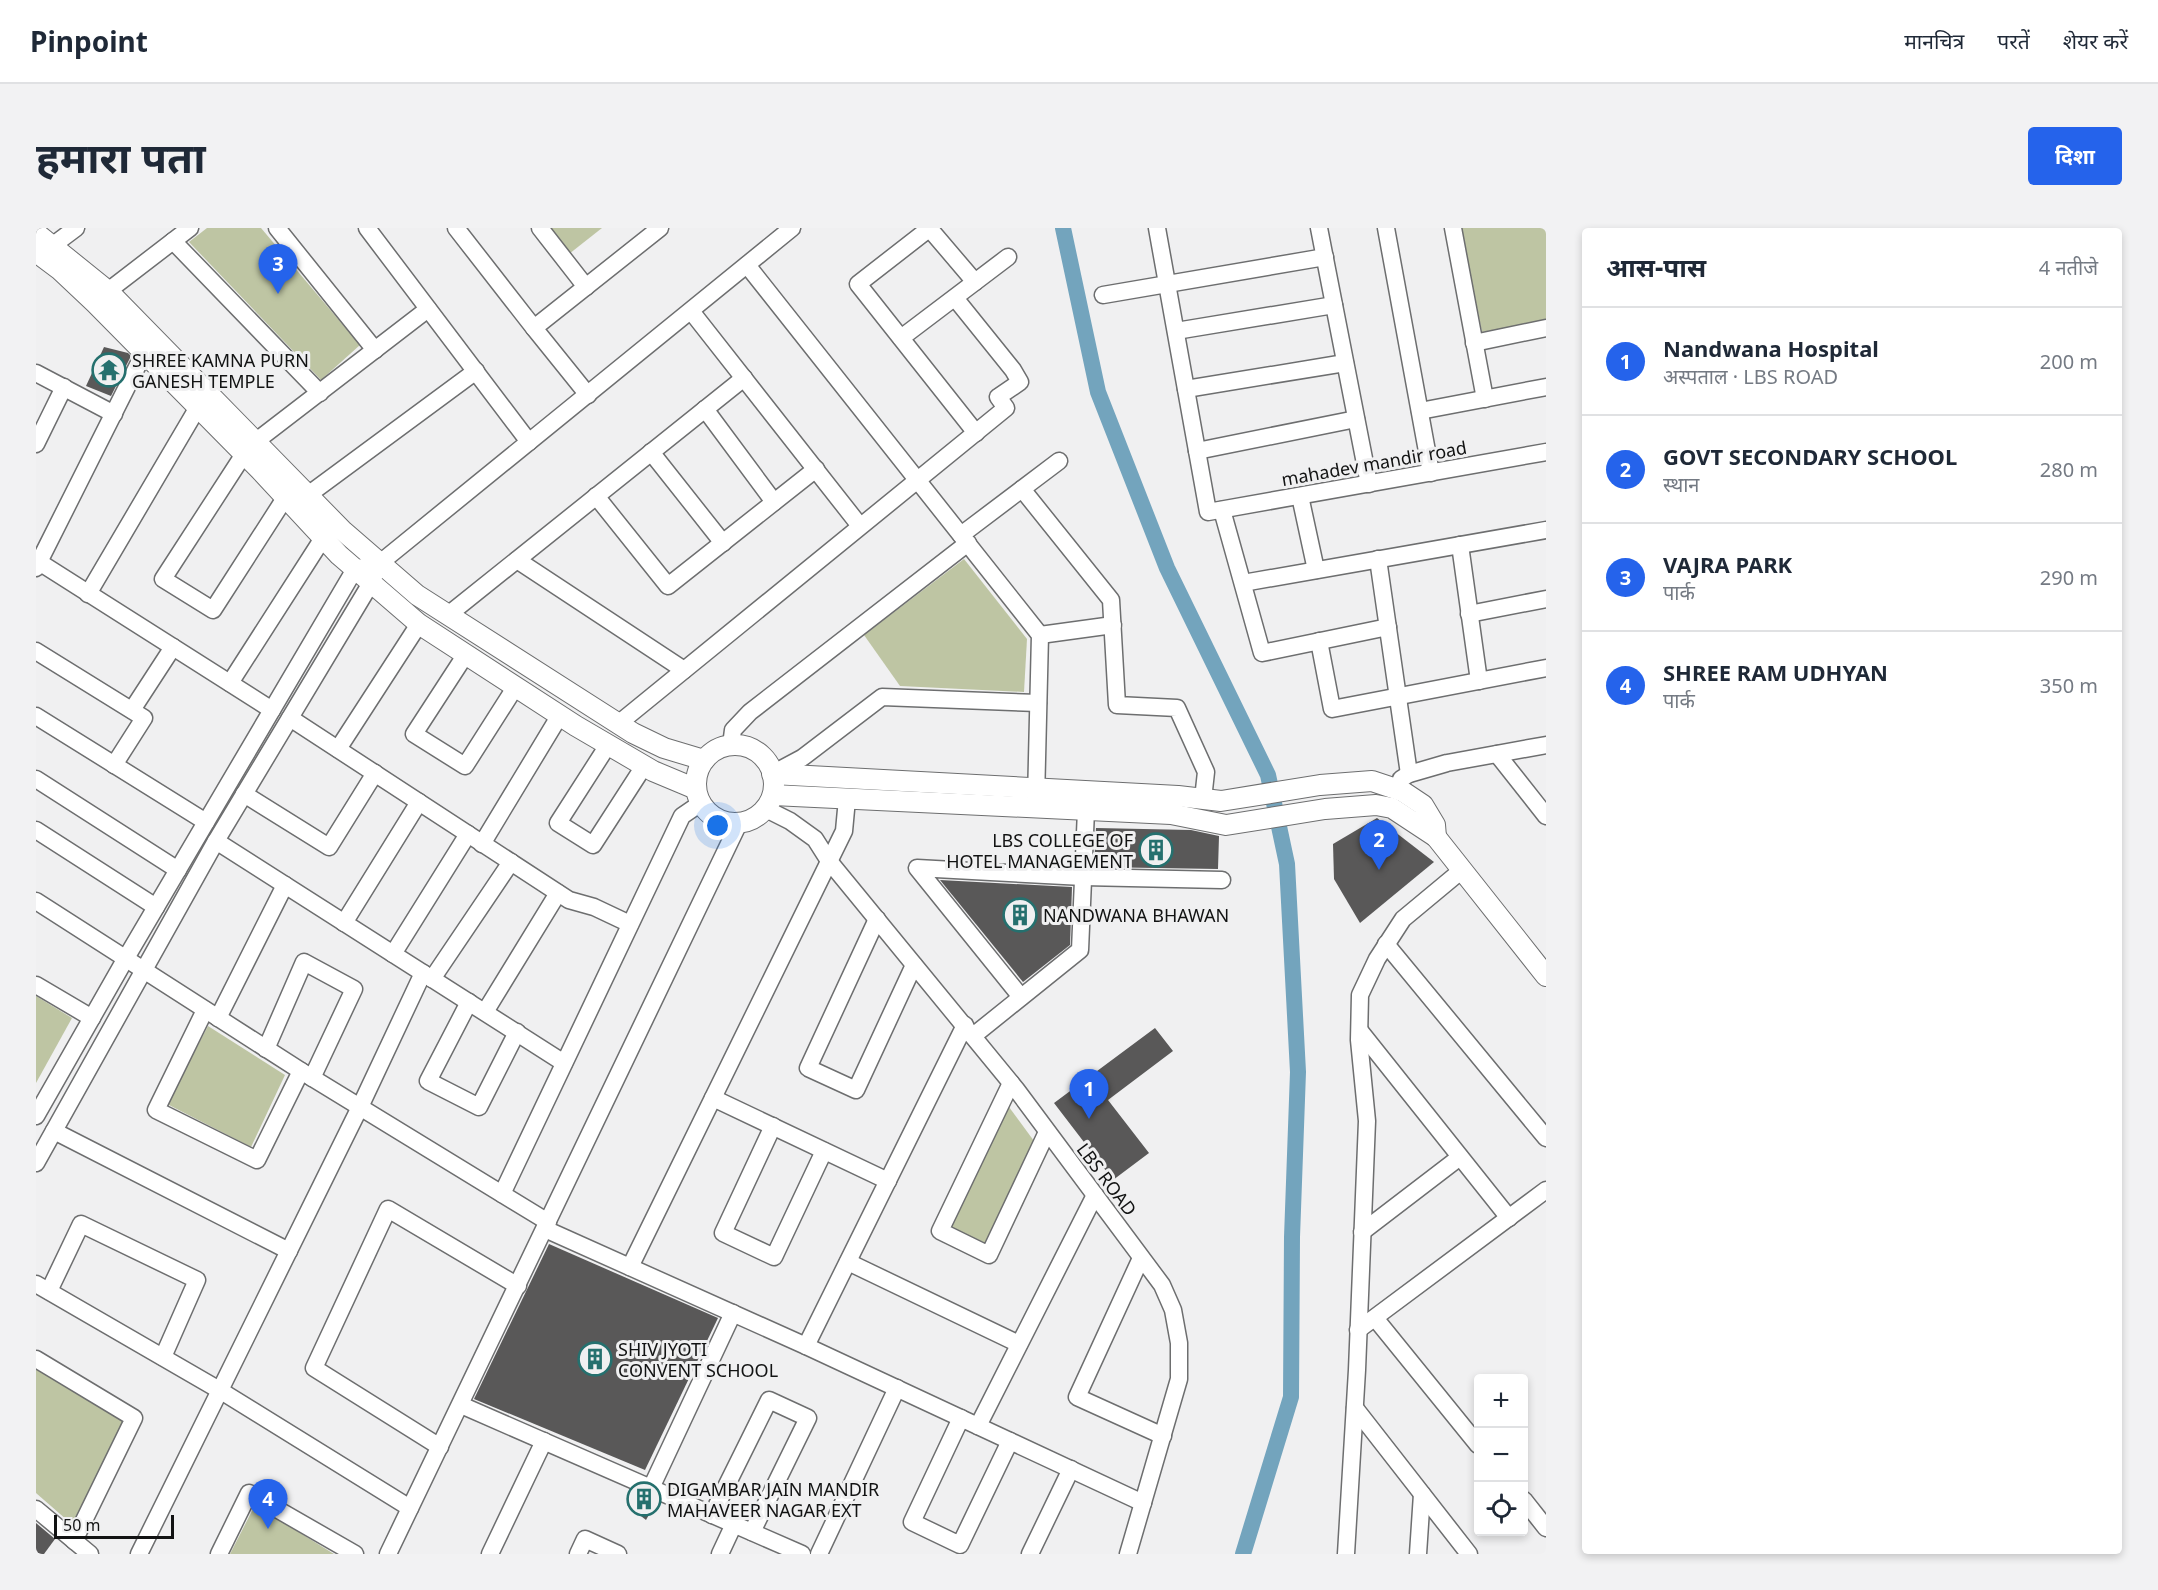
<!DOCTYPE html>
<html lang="hi">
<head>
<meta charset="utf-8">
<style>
  :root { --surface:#fff; --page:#f2f2f3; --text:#1f2937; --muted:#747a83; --line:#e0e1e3; --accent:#2563eb }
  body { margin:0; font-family:"Noto Sans","Noto Sans Devanagari",sans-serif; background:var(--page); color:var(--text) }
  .controls { position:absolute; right:18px; bottom:18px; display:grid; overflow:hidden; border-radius:6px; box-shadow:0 3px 9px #0003 }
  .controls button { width:54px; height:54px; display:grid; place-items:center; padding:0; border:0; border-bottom:2px solid var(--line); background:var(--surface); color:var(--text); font:30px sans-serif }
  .scale { position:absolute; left:18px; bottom:15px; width:120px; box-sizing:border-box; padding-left:6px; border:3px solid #121313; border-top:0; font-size:16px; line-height:21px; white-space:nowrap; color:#121313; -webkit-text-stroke:4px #f0f0f1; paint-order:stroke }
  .you { position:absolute; left:682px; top:598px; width:21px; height:21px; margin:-15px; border:4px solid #fff; border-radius:50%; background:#1a73e8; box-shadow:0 0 0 9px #1a73e833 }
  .badge { display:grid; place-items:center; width:39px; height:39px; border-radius:50%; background:var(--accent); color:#fff; font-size:20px; font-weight:700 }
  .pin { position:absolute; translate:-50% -50px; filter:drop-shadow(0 2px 3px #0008) }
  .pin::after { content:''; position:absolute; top:32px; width:21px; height:18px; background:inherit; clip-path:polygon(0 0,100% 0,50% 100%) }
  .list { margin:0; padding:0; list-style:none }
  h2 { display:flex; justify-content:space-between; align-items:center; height:78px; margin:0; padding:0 24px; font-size:26px }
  h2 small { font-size:20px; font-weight:400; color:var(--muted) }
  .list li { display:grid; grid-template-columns:39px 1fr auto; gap:18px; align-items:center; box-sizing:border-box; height:108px; padding:0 24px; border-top:2px solid var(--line) }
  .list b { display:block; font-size:22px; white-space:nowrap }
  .list p { margin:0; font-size:20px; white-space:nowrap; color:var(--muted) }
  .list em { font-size:20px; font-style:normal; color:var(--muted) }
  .icon { flex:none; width:33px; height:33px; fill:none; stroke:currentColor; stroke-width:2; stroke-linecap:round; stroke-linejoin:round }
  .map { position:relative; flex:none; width:1510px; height:1326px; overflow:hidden; border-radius:6px }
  header { display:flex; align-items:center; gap:36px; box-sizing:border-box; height:84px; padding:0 30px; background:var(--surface); border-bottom:2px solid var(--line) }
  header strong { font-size:28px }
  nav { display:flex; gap:33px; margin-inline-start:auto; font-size:21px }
  .intro { display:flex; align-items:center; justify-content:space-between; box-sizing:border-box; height:144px; padding:0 36px }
  h1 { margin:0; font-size:42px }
  .button { padding:15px 27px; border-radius:6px; background:var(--accent); color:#fff; font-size:21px; font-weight:700 }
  main { display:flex; gap:36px; padding:0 36px }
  aside { flex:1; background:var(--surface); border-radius:6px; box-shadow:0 3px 9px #0003 }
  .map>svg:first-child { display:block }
  .green { fill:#bec5a3 }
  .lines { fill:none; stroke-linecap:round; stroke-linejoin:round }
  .canal { stroke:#73a4bd; stroke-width:16 }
  .building { fill:#595858 }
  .minor-casing { stroke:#6d6e6f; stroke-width:19 }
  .tertiary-casing { stroke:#6d6e6f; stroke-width:22 }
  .minor { stroke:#fff; stroke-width:16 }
  .tertiary { stroke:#fff; stroke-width:20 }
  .labels { text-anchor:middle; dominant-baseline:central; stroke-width:6; stroke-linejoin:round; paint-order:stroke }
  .poi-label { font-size:18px; fill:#121313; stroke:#f0f0f1; text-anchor:start }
  .street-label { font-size:18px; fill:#121313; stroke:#f0f0f1 }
</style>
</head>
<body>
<header>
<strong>Pinpoint</strong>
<nav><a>मानचित्र</a><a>परतें</a><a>शेयर करें</a></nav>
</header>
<div class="intro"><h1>हमारा पता</h1><a class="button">दिशा</a></div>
<main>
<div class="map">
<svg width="1510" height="1326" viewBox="0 0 1510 1326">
  <rect width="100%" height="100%" fill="#f0f0f1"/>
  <g class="green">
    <polygon points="171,0 225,0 324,117 285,152 153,14"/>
    <polygon points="512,0 566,0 533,26"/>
    <polygon points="1425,0 1510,0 1510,92 1446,104"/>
    <polygon points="928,331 991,411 988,464 864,458 828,407"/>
    <polygon points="0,768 36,790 0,855"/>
    <polygon points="172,798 249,847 215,919 131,876"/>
    <polygon points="973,879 998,913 949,1015 915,999"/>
    <polygon points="0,1140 91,1193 39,1299 0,1265"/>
    <polygon points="219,1277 298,1326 194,1326"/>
  </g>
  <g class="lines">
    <polyline class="canal" points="1027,0 1062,164 1131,340 1232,547 1251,636 1262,844 1256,1009 1255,1169 1207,1326"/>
  </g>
  <g class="building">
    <polygon points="68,119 92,125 95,128 75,168 50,158"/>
    <polygon points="1341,590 1398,634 1324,695 1298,651 1297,616"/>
    <polygon points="1060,600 1155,602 1183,608 1182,641 1058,639"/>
    <polygon points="904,652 1036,659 1034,717 987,754"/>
    <polygon points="1119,800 1137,823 1072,872 1113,925 1077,952 1018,875"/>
    <polygon points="513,1016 682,1090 609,1242 438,1171"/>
    <polygon points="597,1264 620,1274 610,1292 591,1277"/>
    <polygon points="0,1295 19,1311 8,1326 0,1326"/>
  </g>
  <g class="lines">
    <defs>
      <g id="minor">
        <polyline points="241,0 339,122"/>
        <polyline points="331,0 493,214"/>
        <polyline points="420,0 498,100"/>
        <polyline points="504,0 550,59"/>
        <polyline points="893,0 939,54"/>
        <polyline points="894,0 822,56 940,205"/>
        <polyline points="1121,0 1172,284 1510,224"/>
        <polyline points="1283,0 1333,256"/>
        <polyline points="1350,0 1395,245"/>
        <polyline points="1417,0 1449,171"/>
        <polyline points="137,13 284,165"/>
        <polyline points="16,18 40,0"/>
        <polyline points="711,37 1004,407 1000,572"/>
        <polyline points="72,63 154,0"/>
        <polyline points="1067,67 1289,29"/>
        <polyline points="655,83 824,298"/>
        <polyline points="1140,103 1298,77"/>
        <polyline points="865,110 972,29"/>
        <polyline points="1438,115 1510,100"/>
        <polyline points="0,145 78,186"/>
        <polyline points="1150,161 1309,135"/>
        <polyline points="552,167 498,100 624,0"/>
        <polyline points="669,181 738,274"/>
        <polyline points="1384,183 1510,159"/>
        <polyline points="219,214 392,81"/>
        <polyline points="0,216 28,159"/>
        <polyline points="1161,223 1320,191"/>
        <polyline points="615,224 687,315"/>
        <polyline points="208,226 127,351 177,382 249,270"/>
        <polyline points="986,261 1075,372 1081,477 1141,480 1170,544 1167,571"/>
        <polyline points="272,267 440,143"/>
        <polyline points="560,268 632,358 780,241"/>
        <polyline points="1264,268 1280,342"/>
        <polyline points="1186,282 1226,425 1352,399"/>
        <polyline points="925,307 1023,233"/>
        <polyline points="1424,317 1443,453"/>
        <polyline points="1342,331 1373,546"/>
        <polyline points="481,332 648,442"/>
        <polyline points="3,334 236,482"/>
        <polyline points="0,340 108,125"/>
        <polyline points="1207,355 1510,302"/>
        <polyline points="52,366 162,179"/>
        <polyline points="1433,386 1510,371"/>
        <polyline points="412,387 708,150"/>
        <polyline points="1004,407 1077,397"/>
        <polyline points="1283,413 1296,481 1510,440"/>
        <polyline points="0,423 108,490 78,537"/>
        <polyline points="430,426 378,506 429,538 480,458"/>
        <polyline points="194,455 287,310"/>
        <polyline points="96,482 137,419"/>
        <polyline points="0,488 170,594"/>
        <polyline points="254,490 533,672 558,679 594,696"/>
        <polyline points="582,496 970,180 962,169 984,154 977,142 919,70"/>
        <polyline points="572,517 522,595 557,617 608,538"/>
        <polyline points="695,517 697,502 714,484 932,315"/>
        <polyline points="302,521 383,396"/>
        <polyline points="1461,526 1510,588"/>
        <polyline points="736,546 766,530 846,469 1002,475"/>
        <polyline points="0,551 142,642"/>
        <polyline points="1365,551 1373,546 1411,535 1510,517"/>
        <polyline points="208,566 293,619 339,545"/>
        <polyline points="730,581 754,593 779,611 793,633 980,861 1126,1057 1137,1082 1143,1115 1143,1151 1092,1326"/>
        <polyline points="0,602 120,679"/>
        <polyline points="180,613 528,835"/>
        <polyline points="446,616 524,487"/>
        <polyline points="0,673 265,843 512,994"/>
        <polyline points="841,691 772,840 820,862 878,737"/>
        <polyline points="308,695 383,574"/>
        <polyline points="1350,716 1510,910"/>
        <polyline points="357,726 432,606"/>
        <polyline points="396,751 475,634"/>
        <polyline points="0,757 56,790"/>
        <polyline points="985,769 881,640 1047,649 1186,652"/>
        <polyline points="433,774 392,853 443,879 481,804"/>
        <polyline points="169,782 120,882 221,932 265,843"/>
        <polyline points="449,784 522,665"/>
        <polyline points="182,790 249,657"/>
        <polyline points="1324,803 1473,990"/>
        <polyline points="937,808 1044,722 1050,582"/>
        <polyline points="230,821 268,734 318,761 276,850"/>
        <polyline points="975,855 904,1003 953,1027 1011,904"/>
        <polyline points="677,870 852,953"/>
        <polyline points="0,888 90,730 319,341 331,338"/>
        <polyline points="737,898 687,1005 738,1029 788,923"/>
        <polyline points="18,903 253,1023"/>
        <polyline points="0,935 180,613 335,355 344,335 756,0"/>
        <polyline points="466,966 646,588 665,575"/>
        <polyline points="509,1001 770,1118 1107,1275"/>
        <polyline points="1326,1004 1424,929"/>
        <polyline points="1105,1030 1041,1169 1127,1208"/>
        <polyline points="812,1034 983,1116"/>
        <polyline points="594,1039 808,603 811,571"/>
        <polyline points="0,1056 185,1163 374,1280"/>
        <polyline points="13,1063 45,996 161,1052 127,1129"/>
        <polyline points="1339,1090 1442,1217"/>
        <polyline points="1322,1102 1510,962"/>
        <polyline points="770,1118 929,797"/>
        <polyline points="0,1131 98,1190 38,1313"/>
        <polyline points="425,1177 766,1326"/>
        <polyline points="1319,1180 1433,1326"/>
        <polyline points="925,1190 876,1294 924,1317 974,1213"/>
        <polyline points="942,1198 1059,967"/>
        <polyline points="404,1219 278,1140 352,981 482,1058"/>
        <polyline points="615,1260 697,1085"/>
        <polyline points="1488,1272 1510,1300"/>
        <polyline points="0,1281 54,1326"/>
        <polyline points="676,1287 733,1172 772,1190 716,1304"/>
        <polyline points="103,1326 324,879 387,745"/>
        <polyline points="183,1326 213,1265 319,1326"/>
        <polyline points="352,1326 703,595"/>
        <polyline points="454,1326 508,1213"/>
        <polyline points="542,1326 549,1311 582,1326"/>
        <polyline points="684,1326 698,1296"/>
        <polyline points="783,1326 861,1160"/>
        <polyline points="994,1326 1035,1241"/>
        <polyline points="1310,1326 1321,1142 1331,893 1323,812 1324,767 1341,731 1367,691 1426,642"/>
        <polyline points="1382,1326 1386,1266"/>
      </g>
      <g id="tertiary">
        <polyline points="0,5 72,63 306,302 381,367 597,505 628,520 668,532"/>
        <polyline points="0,24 24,42 59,75 224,242 303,327 383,396 540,498 617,543 660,561"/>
        <circle cx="699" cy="556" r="39"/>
        <polyline points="736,546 1142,568 1185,573 1284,557 1336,553 1366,563 1387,577 1399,597 1400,609"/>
        <polyline points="737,567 1135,586 1190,597 1289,581 1340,577 1356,580 1400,609 1510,748"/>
      </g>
    </defs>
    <use href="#minor" class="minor-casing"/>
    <use href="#tertiary" class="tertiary-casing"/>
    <use href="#minor" class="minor"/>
    <use href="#tertiary" class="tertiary"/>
  </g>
  <defs>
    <symbol id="temple-ring" viewBox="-11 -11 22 22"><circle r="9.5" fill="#f0f0f1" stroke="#25706e" stroke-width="1.5"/><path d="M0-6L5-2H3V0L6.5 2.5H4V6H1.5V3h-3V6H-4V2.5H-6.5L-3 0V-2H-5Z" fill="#25706e"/></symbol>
    <symbol id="building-ring" viewBox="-11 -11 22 22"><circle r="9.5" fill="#f0f0f1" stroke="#25706e" stroke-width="1.5"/><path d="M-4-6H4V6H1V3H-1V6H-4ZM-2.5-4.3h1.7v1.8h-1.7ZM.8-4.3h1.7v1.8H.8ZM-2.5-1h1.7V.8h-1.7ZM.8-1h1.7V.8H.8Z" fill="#25706e"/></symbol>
  </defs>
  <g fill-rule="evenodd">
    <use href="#temple-ring" x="54" y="123" width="38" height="38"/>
    <use href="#building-ring" x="1101" y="603" width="38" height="38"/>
    <use href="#building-ring" x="965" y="668" width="38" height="38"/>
    <use href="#building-ring" x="540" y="1112" width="38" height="38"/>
    <use href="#building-ring" x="589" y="1252" width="38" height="38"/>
  </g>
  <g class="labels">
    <g class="poi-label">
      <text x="96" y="132">SHREE KAMNA PURN<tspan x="96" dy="21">GANESH TEMPLE</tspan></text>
      <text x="1097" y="612" text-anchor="end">LBS COLLEGE OF<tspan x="1097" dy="21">HOTEL MANAGEMENT</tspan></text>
      <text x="1007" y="687">NANDWANA BHAWAN</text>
      <text x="582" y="1121">SHIV JYOTI<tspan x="582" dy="21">CONVENT SCHOOL</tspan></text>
      <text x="631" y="1261">DIGAMBAR JAIN MANDIR<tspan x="631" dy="21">MAHAVEER NAGAR EXT</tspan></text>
    </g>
    <g class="street-label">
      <text transform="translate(1338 235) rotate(-10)">mahadev mandir road</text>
      <text transform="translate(1071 951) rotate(53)">LBS ROAD</text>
    </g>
  </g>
</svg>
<div class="controls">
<button>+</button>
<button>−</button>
<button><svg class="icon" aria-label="locate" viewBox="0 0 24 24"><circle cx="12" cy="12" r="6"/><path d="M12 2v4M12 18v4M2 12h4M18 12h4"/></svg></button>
</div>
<div class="scale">50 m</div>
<div class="you"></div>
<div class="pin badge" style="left:1053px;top:891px">1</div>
<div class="pin badge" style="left:1343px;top:642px">2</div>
<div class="pin badge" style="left:242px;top:66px">3</div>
<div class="pin badge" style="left:232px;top:1301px">4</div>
</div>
<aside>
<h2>आस-पास<small>4 नतीजे</small></h2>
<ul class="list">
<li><span class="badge">1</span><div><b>Nandwana Hospital</b><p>अस्पताल · LBS ROAD</p></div><em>200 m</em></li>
<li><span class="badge">2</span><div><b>GOVT SECONDARY SCHOOL</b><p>स्थान</p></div><em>280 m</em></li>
<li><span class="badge">3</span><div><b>VAJRA PARK</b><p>पार्क</p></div><em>290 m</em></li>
<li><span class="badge">4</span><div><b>SHREE RAM UDHYAN</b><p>पार्क</p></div><em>350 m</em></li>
</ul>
</aside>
</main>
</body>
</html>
